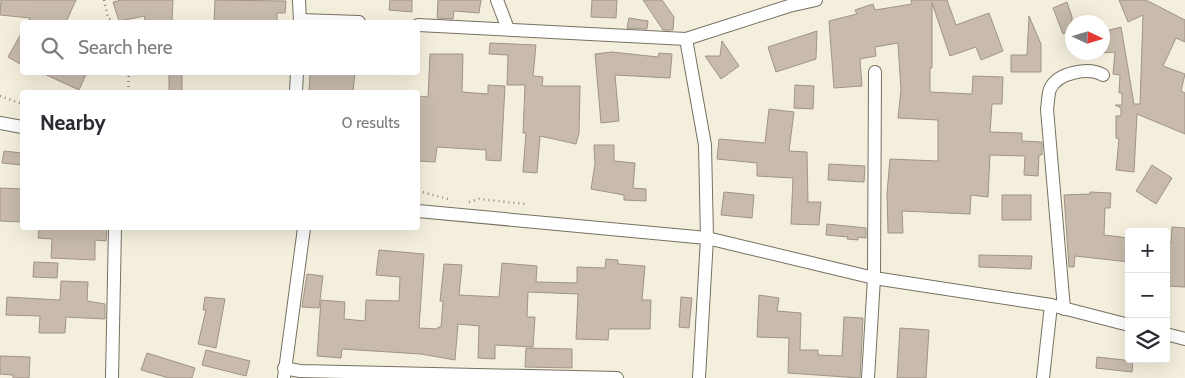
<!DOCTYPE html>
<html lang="en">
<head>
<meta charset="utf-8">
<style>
  :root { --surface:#fff; --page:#f2f2f3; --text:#2b2b33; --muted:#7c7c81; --line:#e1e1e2 }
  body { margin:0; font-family:Cabin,sans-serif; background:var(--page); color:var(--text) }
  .controls { position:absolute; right:15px; bottom:15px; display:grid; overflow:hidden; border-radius:5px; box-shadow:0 5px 20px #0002 }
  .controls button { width:45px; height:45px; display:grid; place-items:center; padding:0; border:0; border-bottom:1px solid var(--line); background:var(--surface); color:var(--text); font:25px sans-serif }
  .compass { position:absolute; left:1065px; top:15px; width:45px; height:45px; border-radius:50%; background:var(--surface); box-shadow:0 5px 20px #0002; rotate:94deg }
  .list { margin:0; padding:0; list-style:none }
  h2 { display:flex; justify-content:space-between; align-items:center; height:65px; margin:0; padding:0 20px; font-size:21px }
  h2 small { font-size:16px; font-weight:400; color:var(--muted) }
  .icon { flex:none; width:28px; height:28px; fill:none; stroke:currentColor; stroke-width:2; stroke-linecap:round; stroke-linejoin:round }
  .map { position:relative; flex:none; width:1185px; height:378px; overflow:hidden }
  .search { position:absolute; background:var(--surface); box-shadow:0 5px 20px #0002; left:20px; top:20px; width:400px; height:55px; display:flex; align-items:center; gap:12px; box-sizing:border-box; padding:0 18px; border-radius:5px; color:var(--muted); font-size:19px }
  .panel { position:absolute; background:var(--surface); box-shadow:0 5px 20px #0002; left:20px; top:90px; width:400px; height:140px; border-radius:5px }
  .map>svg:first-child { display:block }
  .building { fill:#c8bbad; stroke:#a09386 }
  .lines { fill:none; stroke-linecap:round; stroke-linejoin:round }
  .minor-casing { stroke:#757161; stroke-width:14 }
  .path { stroke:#8d8a7e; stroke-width:2.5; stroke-dasharray:1 4; stroke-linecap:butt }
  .minor { stroke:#fff; stroke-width:12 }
</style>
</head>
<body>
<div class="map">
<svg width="1185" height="378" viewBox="0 0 1185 378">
  <rect width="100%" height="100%" fill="#f4efdd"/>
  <g class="building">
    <polygon points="1,0 76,0 66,22 28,22 30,18 0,15"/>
    <polygon points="121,0 173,0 172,22 144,22 145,16 119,21 113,2"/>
    <polygon points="215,0 286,1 285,13 277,13 277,22 214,22"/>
    <polygon points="390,0 412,0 412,12 389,10"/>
    <polygon points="438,0 481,0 479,13 454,11 453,19 437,18"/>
    <polygon points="592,0 617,0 616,18 591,17"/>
    <polygon points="643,0 662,0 674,17 673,30 663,30"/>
    <polygon points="911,0 947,0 956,25 989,13 1003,51 981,60 976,47 950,56 932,3 932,68 930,68 930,92 972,94 973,76 1003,77 1002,104 992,104 990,132 1022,133 1022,141 1042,142 1042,155 1039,155 1038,176 1024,175 1025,156 990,155 988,197 971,195 970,214 902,211 903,233 888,233 887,193 890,159 938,161 938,120 898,118 901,90 898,43 875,47 876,56 860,59 862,86 834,88 829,21 857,14 855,10 873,4 875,10 912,4"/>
    <polygon points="1119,0 1146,0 1185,20 1185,42 1176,38 1163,66 1185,74 1181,91 1185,93 1185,134 1137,114 1134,172 1116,170 1119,139 1116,138 1116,116 1121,116 1121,108 1115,105 1122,105 1122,93 1119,93 1120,75 1113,74 1115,52 1102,53 1102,32 1121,27 1134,104 1140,104 1143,15 1128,22"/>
    <polygon points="1067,2 1072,17 1072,30 1063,34 1053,8"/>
    <polygon points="1029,16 1041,44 1041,72 1011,72 1011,55 1027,55"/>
    <polygon points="629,18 648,21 647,29 627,28"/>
    <polygon points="817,31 816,59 776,72 768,47"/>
    <polygon points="22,32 22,65 8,57"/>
    <polygon points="722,41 739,66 721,79 705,56 720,56"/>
    <polygon points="490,43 536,45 533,76 543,77 542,86 580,86 579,133 576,144 540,136 537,173 523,172 526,133 523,133 525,85 507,85 508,55 489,54"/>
    <polygon points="612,52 658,57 659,53 672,54 670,78 615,75 619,121 601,123 595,54"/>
    <polygon points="430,54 463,54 462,92 488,94 488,85 505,86 501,161 486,160 486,150 437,147 435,162 418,161 418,96 428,97"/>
    <polygon points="40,72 87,72 79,90"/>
    <rect x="169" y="72" width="13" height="20"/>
    <polygon points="310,72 355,72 353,92 309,92"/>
    <polygon points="795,85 814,86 813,109 794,108"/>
    <polygon points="769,109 794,112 789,151 807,152 808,202 821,202 819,225 791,224 793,178 757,176 757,163 717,159 719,139 765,143"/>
    <polygon points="594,145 614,145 614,161 635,163 633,188 646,189 646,201 624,200 624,195 591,189 595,164"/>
    <polygon points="4,151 22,153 22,165 2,163"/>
    <polygon points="829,164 865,166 864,182 828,180"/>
    <polygon points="1152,165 1172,178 1156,204 1136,191"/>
    <polygon points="0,188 22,189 22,222 0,221"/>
    <polygon points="724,192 754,195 752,218 721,215"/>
    <polygon points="1090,192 1111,193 1110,208 1105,208 1104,235 1129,238 1129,262 1075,256 1074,267 1069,267 1064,195 1090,194"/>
    <rect x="1002" y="195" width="29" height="25"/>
    <polygon points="827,224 866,228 866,238 858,237 858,240 847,239 848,237 826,235"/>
    <polygon points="1172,227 1185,228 1185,287 1166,286 1166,242 1171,243"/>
    <polygon points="39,228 107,228 106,241 95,240 95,260 51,258 52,239 38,238"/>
    <polygon points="379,250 424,254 419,328 438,329 438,327 441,327 443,301 440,301 444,264 462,265 459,295 499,297 502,263 537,266 536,282 577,283 577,267 605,268 606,259 618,260 618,264 645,266 642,300 651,300 650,329 609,329 608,340 576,339 578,294 528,292 527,317 535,317 533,347 495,345 495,359 478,358 479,326 458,324 455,360 421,354 342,349 341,358 317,356 321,300 345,302 344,319 365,321 366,300 399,301 400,277 376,275"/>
    <polygon points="979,255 1032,256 1031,269 979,267"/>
    <polygon points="34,262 58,263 57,278 33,277"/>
    <polygon points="307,274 323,276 319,308 302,307"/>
    <polygon points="61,281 88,282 87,301 105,304 105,319 66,317 65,333 39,333 40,316 6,315 7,297 60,300"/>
    <polygon points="759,295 779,298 777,311 801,313 800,350 818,350 818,355 842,356 844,317 863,318 860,378 788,373 789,338 757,337"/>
    <polygon points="205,297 225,299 216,348 198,344 206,310 203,310"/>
    <polygon points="681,297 692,298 689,328 679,327"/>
    <polygon points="900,328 929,330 926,378 897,378"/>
    <polygon points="526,348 572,349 572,368 525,367"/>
    <polygon points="206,350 250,361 246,376 202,365"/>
    <polygon points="147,353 195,368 192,378 169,378 141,370"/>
    <polygon points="0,356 30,357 29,378 13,378 13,375 0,374"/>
    <polygon points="1097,357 1133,361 1132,372 1096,368"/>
  </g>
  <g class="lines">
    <defs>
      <g id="minor">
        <polyline points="299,0 300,22"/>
        <polyline points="497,0 508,29"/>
        <polyline points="300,20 359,22"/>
        <polyline points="418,25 686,39 789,6 816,0"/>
        <polyline points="686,39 705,145 707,238 699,378"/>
        <polyline points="296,92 297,72"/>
        <polyline points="0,123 22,127"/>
        <polyline points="418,211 707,238 874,278 1051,305 1129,325"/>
        <path d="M1064,309L1047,109C1048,103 1048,95 1050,89C1058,72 1089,67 1103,75"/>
        <polyline points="1166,334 1185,339"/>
        <polyline points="284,368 300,371 617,378"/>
        <polyline points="112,378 115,228"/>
        <polyline points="284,378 304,228"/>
        <polyline points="868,378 874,278 875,72"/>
        <polyline points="1043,378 1051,305"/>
      </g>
    </defs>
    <use href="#minor" class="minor-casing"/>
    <g class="path">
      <polyline points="104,0 108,18 114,22"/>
      <polyline points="128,92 129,72"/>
      <polyline points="0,96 22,104"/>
      <polyline points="418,191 452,200"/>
      <polyline points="469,202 479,199 526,204"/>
    </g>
    <use href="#minor" class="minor"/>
  </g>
</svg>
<div class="controls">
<button>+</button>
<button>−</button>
<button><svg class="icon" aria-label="layers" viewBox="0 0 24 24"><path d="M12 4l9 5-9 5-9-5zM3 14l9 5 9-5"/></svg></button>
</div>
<svg class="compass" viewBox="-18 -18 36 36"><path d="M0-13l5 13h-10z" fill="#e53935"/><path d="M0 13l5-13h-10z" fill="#7c7c81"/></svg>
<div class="search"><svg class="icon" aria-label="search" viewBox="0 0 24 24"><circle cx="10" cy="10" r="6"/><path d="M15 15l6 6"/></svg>Search here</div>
<section class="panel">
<h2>Nearby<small>0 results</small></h2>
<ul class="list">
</ul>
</section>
</div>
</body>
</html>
